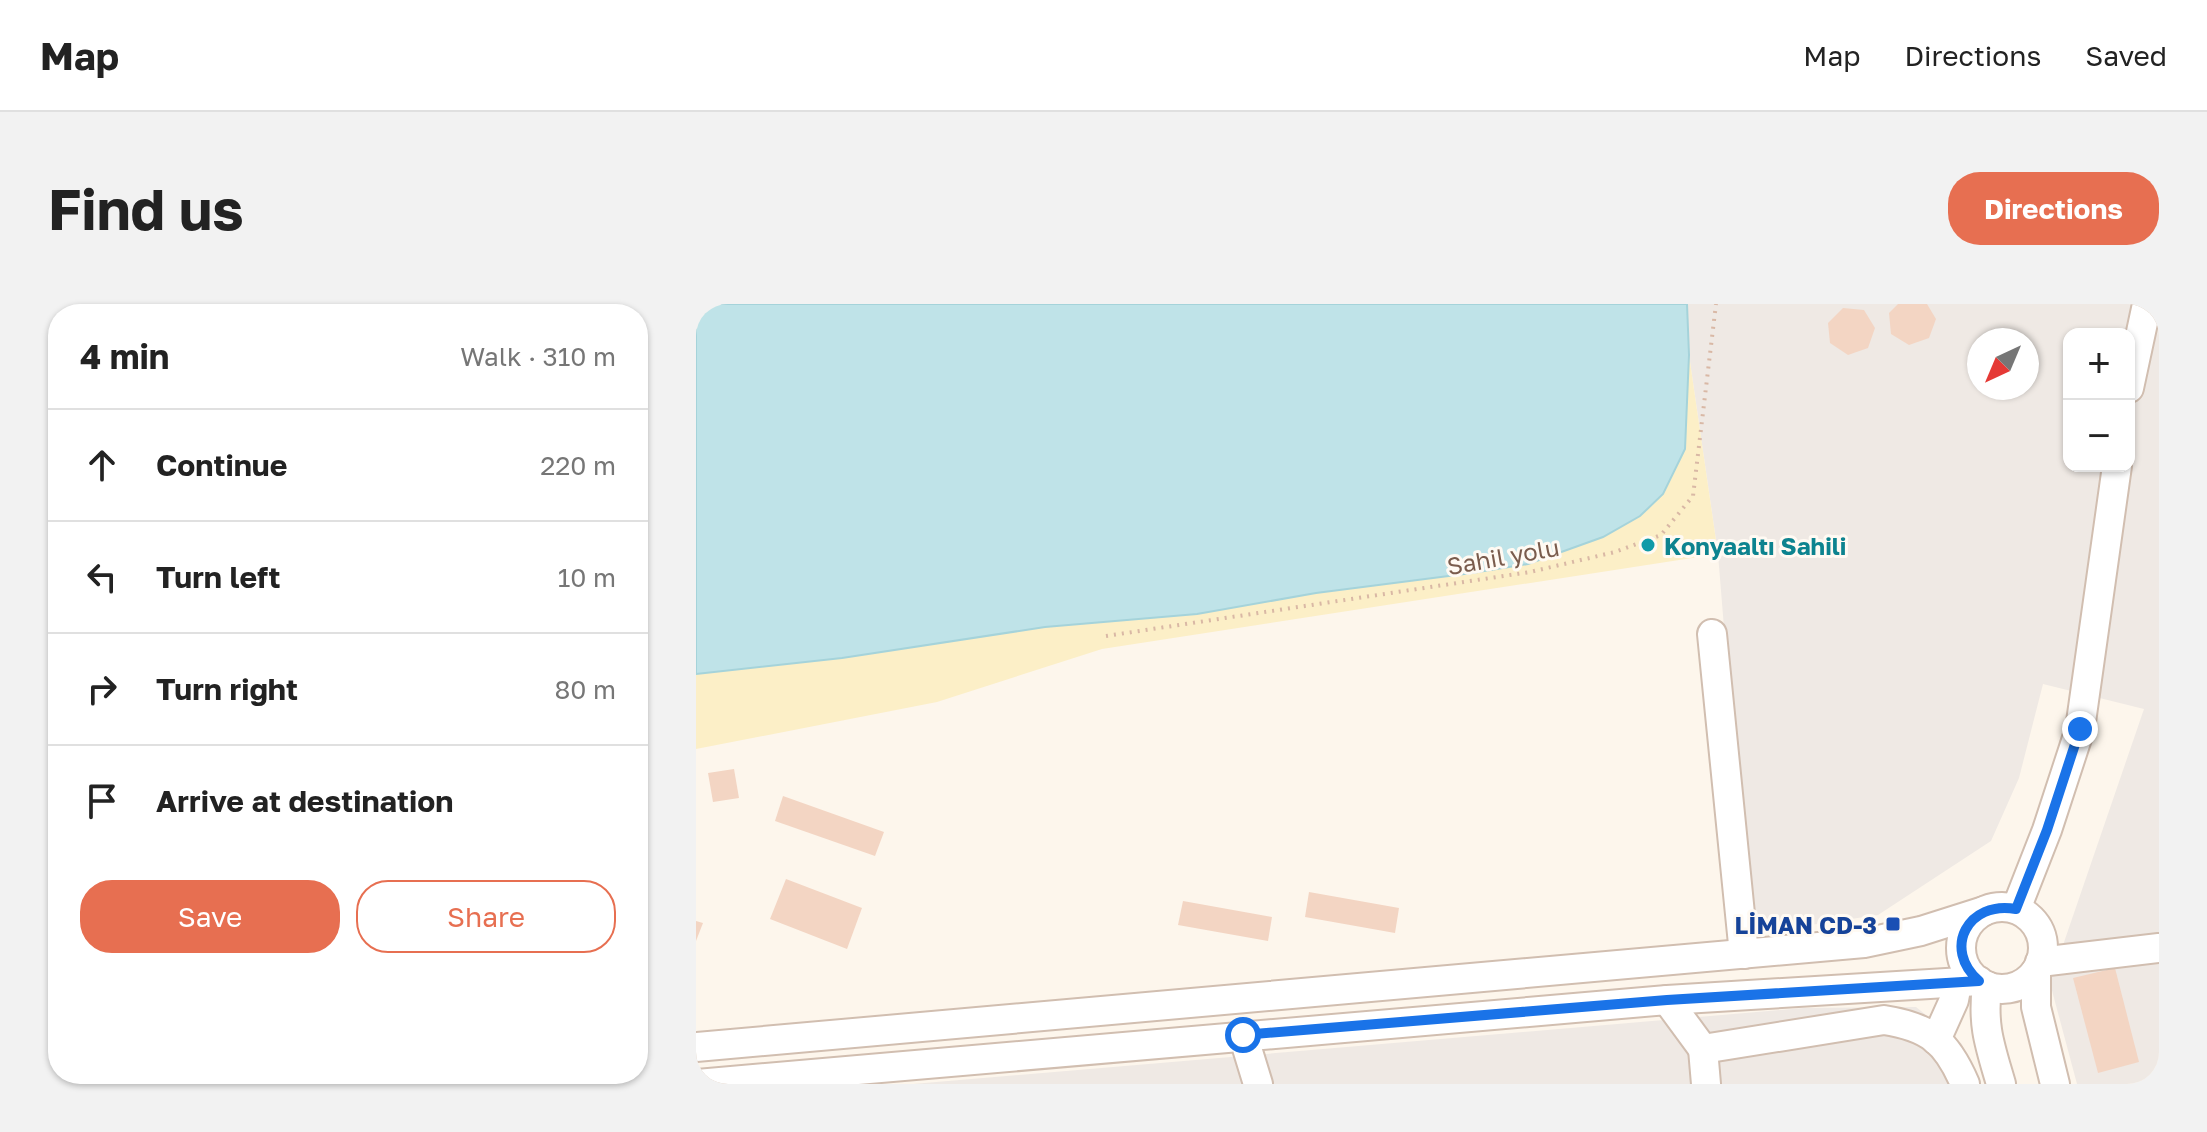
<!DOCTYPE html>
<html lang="en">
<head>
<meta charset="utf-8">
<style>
  :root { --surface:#fff; --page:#f2f2f2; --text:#222; --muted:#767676; --line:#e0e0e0; --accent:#e76f51 }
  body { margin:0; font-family:"Golos Text",sans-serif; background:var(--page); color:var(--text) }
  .controls { position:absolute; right:24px; top:24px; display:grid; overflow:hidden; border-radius:16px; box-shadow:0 2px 6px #0004 }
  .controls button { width:72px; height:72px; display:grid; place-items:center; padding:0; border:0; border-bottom:2px solid var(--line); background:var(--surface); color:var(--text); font:40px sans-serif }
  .compass { position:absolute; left:1271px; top:24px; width:72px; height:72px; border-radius:50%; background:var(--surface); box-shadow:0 2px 6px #0004; rotate:224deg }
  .stop { position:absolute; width:24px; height:24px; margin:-18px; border:6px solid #1a73e8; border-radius:50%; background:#fff }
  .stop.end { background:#1a73e8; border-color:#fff; box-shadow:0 2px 8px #0008 }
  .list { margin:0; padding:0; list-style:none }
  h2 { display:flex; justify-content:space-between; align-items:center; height:104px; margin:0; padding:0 32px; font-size:34px }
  h2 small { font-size:26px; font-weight:400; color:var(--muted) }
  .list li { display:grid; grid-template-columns:52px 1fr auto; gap:24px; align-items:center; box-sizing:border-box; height:112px; padding:0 32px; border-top:2px solid var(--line) }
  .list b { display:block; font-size:30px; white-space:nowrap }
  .list em { font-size:26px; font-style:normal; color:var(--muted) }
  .actions { display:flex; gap:16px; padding:24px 32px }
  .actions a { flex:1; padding:18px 0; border:2px solid var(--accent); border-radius:32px; text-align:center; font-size:28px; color:var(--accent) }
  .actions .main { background:var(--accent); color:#fff }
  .icon { flex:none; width:44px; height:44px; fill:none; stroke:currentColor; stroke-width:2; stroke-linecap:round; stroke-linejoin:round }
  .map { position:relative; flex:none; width:1463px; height:780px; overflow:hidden; border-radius:32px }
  header { display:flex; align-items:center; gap:48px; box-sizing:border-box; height:112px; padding:0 40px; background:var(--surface); border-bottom:2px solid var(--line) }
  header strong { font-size:38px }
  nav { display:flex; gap:44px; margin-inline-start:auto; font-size:28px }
  .intro { display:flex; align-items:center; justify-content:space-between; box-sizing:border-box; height:192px; padding:0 48px }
  h1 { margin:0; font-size:56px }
  .button { padding:20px 36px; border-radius:32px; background:var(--accent); color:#fff; font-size:28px; font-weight:700 }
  main { display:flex; gap:48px; padding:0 48px }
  aside { flex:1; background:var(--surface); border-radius:32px; box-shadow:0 2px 6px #0004 }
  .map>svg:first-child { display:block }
  .industrial { fill:#efe9e4; fill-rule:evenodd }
  .sand { fill:#fcefc7 }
  .water { fill:#bfe3e8; stroke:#a5d3da; stroke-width:2 }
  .building { fill:#f3d5c3 }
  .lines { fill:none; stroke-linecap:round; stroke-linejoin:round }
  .minor-casing { stroke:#d1beb0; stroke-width:32 }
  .path { stroke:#d9b8a5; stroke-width:4; stroke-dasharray:2 6; stroke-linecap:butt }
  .minor { stroke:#fff; stroke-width:28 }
  .route { stroke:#1a73e8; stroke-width:10 }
  .culture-dot { fill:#0f9aa8; stroke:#fffaf3; stroke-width:3 }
  .transit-dot { fill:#1a4fb4; stroke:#fffaf3; stroke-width:3 }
  .labels { text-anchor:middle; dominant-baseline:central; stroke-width:6; stroke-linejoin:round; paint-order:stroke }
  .culture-label { font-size:24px; font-weight:bold; fill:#0d838f; stroke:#fffaf3; text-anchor:start }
  .street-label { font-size:24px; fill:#7a5c4d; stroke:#fffaf3 }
  .transit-label { font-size:24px; font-weight:bold; fill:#164399; stroke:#fffaf3; text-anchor:end }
</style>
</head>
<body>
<header>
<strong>Map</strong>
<nav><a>Map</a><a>Directions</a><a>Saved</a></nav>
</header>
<div class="intro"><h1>Find us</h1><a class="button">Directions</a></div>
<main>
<aside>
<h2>4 min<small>Walk · 310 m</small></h2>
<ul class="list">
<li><svg class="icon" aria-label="ahead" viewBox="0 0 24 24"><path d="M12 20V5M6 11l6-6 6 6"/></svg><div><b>Continue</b></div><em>220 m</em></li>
<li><svg class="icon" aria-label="left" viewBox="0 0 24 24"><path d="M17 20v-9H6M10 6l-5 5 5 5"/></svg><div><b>Turn left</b></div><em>10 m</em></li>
<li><svg class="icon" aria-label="right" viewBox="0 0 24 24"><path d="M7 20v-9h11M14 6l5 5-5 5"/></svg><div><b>Turn right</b></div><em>80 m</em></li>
<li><svg class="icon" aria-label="arrive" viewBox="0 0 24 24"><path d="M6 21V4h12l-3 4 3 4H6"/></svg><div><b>Arrive at destination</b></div></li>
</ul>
<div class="actions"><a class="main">Save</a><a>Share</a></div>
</aside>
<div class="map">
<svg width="1463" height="780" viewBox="0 0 1463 780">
  <rect width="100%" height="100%" fill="#fdf6ec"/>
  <g class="industrial">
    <path d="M991,0H1463V780H1381L1354,679L1448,405L1347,380L1323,474L1295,537L1182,611L1053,630L1022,250L993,51ZM1373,30H1433V162H1373ZM1283,36H1331V84H1283Z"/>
    <polygon points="1220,703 1266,740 1277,780 217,780 1108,704"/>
  </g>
  <polygon class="sand" points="993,51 1022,250 406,345 241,398 0,445 0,370 146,354 349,323 501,310 620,289 832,260 907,233 944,212 967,190 989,145"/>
  <polygon class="water" points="0,0 991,0 993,51 989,145 967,190 944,212 907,233 832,260 776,269 620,289 501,310 349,323 146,354 0,370"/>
  <g class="building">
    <polygon points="1202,0 1231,0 1240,15 1233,34 1213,41 1195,30 1193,9"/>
    <polygon points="1147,4 1168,6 1179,24 1172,44 1152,51 1134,39 1132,19"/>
    <polygon points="38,465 43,494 17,498 12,469"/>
    <polygon points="87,492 188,528 179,552 79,517"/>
    <polygon points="90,575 166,604 151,645 74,615"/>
    <polygon points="613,588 703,604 699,629 609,613"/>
    <polygon points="487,597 576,613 572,637 482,621"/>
    <polygon points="0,617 7,619 0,637"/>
    <polygon points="1419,664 1443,758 1402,769 1377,674"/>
    <polygon points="1463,772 1463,780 1446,780 1445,777"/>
  </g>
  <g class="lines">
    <defs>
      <g id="minor">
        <polyline points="1433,84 1451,0"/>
        <polyline points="1016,330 1048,650"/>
        <circle cx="1306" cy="644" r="41"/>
        <polyline points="1320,605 1351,526 1384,425 1421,162"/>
        <polyline points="1344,658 1463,644"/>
        <polyline points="1340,667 1340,703 1359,780"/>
        <path d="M1291,682C1286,722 1294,742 1305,780"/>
        <polyline points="971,696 1007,745"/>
        <polyline points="547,731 562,780"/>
        <polyline points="1240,736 1258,696 1261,680"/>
        <polyline points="0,743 1168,639 1225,627 1288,607"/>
        <polyline points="0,780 971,696 1283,677"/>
        <path d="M1010,780L1007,745L1188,716C1234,723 1251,738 1269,780"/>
      </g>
    </defs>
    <use href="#minor" class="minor-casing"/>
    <polyline class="path" points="410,332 834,268 919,248 965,231 997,192 1020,0"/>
    <use href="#minor" class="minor"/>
  </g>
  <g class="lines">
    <path class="route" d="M547,731L971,696L1283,677C1246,645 1272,596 1320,605L1351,526L1384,425"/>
  </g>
  <circle class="culture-dot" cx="952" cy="241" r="8"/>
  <rect class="transit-dot" x="1189" y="612" width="16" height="16" rx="4"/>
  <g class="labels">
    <g class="culture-label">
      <text x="968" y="241">Konyaaltı Sahili</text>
    </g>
    <g class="street-label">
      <text transform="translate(807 252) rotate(-10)">Sahil yolu</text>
    </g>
    <g class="transit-label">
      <text x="1181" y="620">LİMAN CD-3</text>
    </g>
  </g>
</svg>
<div class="controls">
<button>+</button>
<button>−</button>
</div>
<svg class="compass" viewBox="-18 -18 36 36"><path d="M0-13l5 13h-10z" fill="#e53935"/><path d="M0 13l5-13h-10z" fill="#767676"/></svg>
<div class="stop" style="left:547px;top:731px"></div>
<div class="stop end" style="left:1384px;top:425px"></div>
</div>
</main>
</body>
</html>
